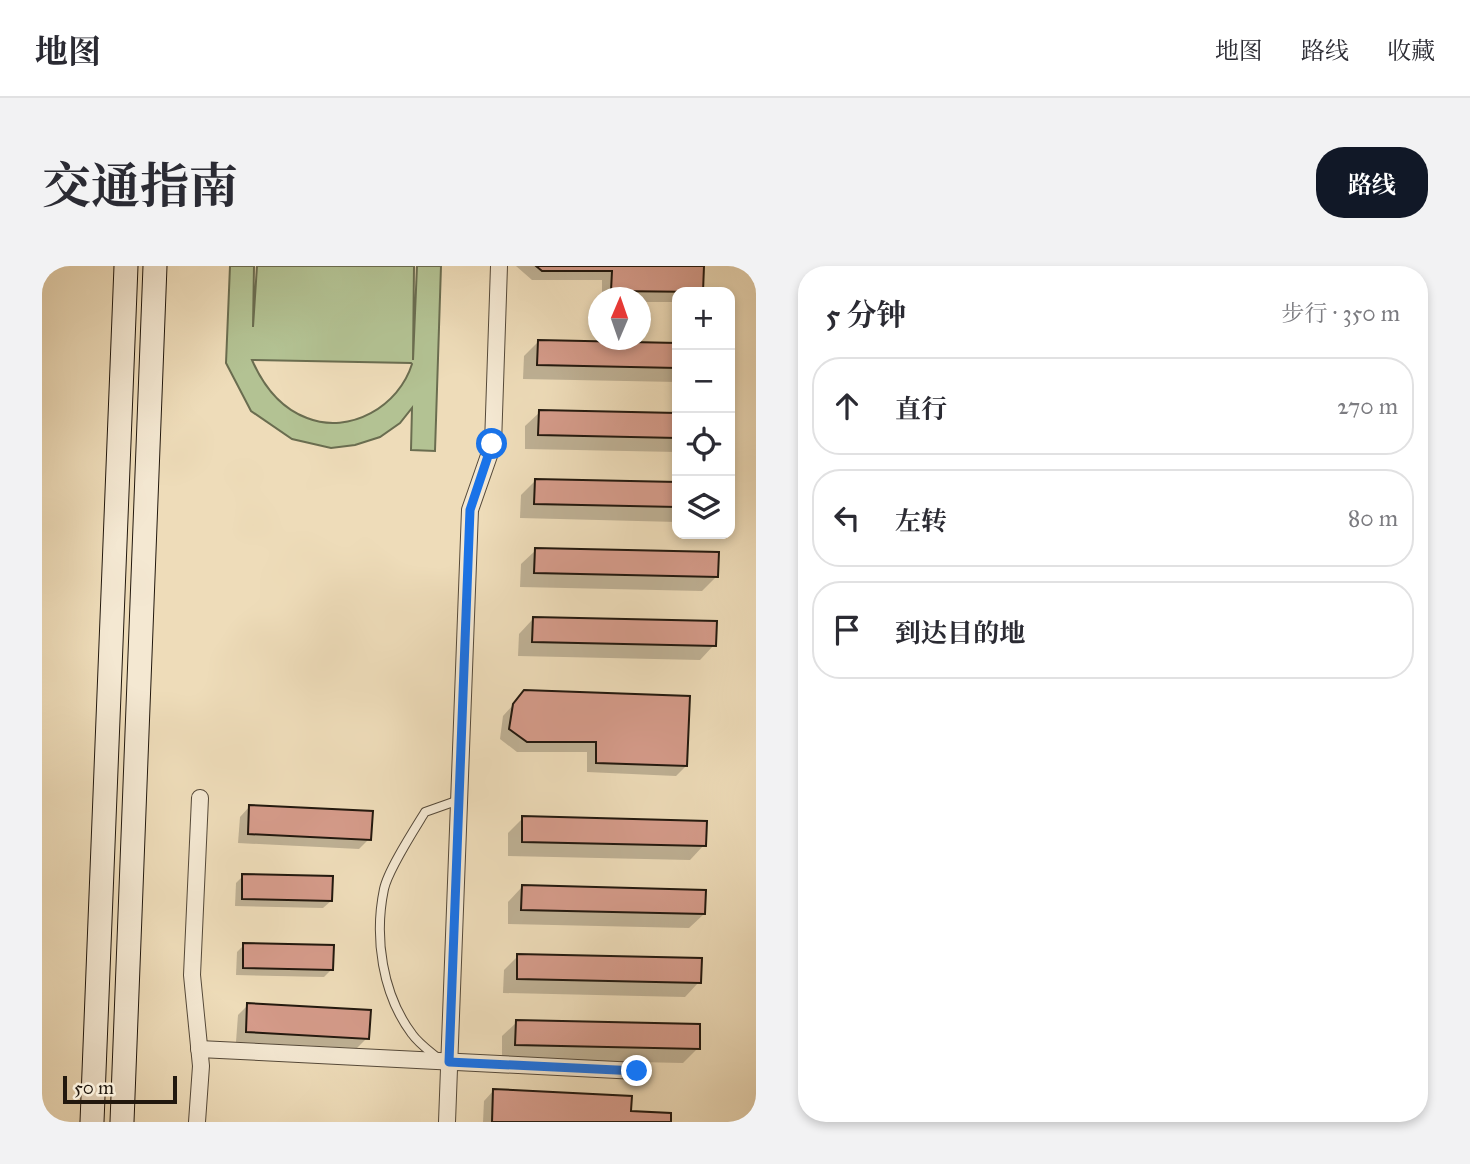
<!DOCTYPE html>
<html lang="zh">
<head>
<meta charset="utf-8">
<style>
  :root { --surface:#fff; --page:#f2f2f3; --text:#2b2b33; --muted:#7c7c81; --line:#e1e1e2; --accent:#111827 }
  body { margin:0; font-family:"IM FELL Great Primer","Noto Serif SC",serif; background:var(--page); color:var(--text) }
  .controls { position:absolute; right:21px; top:21px; display:grid; overflow:hidden; border-radius:14px; box-shadow:0 4px 10px #0003 }
  .controls button { width:63px; height:63px; display:grid; place-items:center; padding:0; border:0; border-bottom:2px solid var(--line); background:var(--surface); color:var(--text); font:35px sans-serif }
  .compass { position:absolute; left:546px; top:21px; width:63px; height:63px; border-radius:50%; background:var(--surface); box-shadow:0 4px 10px #0003; rotate:2deg }
  .scale { position:absolute; left:21px; bottom:18px; width:114px; box-sizing:border-box; padding-left:7px; border:4px solid #22180e; border-top:0; font-size:19px; line-height:24px; white-space:nowrap; color:#22180e; -webkit-text-stroke:5px #f4e8d2; paint-order:stroke }
  .stop { position:absolute; width:21px; height:21px; margin:-16px; border:5px solid #1a73e8; border-radius:50%; background:#fff }
  .stop.end { background:#1a73e8; border-color:#fff; box-shadow:0 2px 7px #0008 }
  .list { margin:0; padding:0; list-style:none }
  h2 { display:flex; justify-content:space-between; align-items:center; height:91px; margin:0; padding:0 28px; font-size:30px }
  h2 small { font-size:23px; font-weight:400; color:var(--muted) }
  .list li { display:grid; grid-template-columns:46px 1fr auto; gap:21px; align-items:center; box-sizing:border-box; height:98px; margin:0 14px 14px; padding:0 14px; border:2px solid var(--line); border-radius:28px }
  .list b { display:block; font-size:26px; white-space:nowrap }
  .list em { font-size:23px; font-style:normal; color:var(--muted) }
  .icon { flex:none; width:38px; height:38px; fill:none; stroke:currentColor; stroke-width:2; stroke-linecap:round; stroke-linejoin:round }
  .map { position:relative; flex:none; width:714px; height:856px; overflow:hidden; border-radius:28px }
  header { display:flex; align-items:center; gap:42px; box-sizing:border-box; height:98px; padding:0 35px; background:var(--surface); border-bottom:2px solid var(--line) }
  header strong { font-size:33px }
  nav { display:flex; gap:38px; margin-inline-start:auto; font-size:24px }
  .intro { display:flex; align-items:center; justify-content:space-between; box-sizing:border-box; height:168px; padding:0 42px }
  h1 { margin:0; font-size:49px }
  .button { padding:18px 32px; border-radius:28px; background:var(--accent); color:#fff; font-size:24px; font-weight:700 }
  main { display:flex; gap:42px; padding:0 42px }
  aside { flex:1; background:var(--surface); border-radius:28px; box-shadow:0 4px 10px #0003 }
  .map>svg:first-child { display:block }
  .green { fill:#b3c293; stroke:#6a6d50; stroke-width:2; fill-rule:evenodd }
  .shadow { fill:#0003 }
  .building { fill:#d59b8a; stroke:#22180e; stroke-width:2 }
  .lines { fill:none; stroke-linecap:round; stroke-linejoin:round }
  .lane-casing { stroke:#554939; stroke-width:10 }
  .street-casing { stroke:#554939; stroke-width:18 }
  .secondary-casing { stroke:#22180e; stroke-width:25 }
  .lane { stroke:#f4e8d2; stroke-width:8 }
  .street { stroke:#f4e8d2; stroke-width:16 }
  .secondary { stroke:#f4e8d2; stroke-width:23 }
  .route { stroke:#1a73e8; stroke-width:9 }
</style>
</head>
<body>
<header>
<strong>地图</strong>
<nav><a>地图</a><a>路线</a><a>收藏</a></nav>
</header>
<div class="intro"><h1>交通指南</h1><a class="button">路线</a></div>
<main>
<div class="map">
<svg width="714" height="856" viewBox="0 0 714 856">
  <rect width="100%" height="100%" fill="#eedcb9"/>
  <filter id="stains"><feTurbulence type="fractalNoise" baseFrequency=".00286" numOctaves="4"/><feColorMatrix values="0 0 0 0 .2 0 0 0 0 .09 0 0 0 0 .02 0 0 0 .5 -.17"/></filter>
  <radialGradient id="worn" r=".72"><stop offset=".6" stop-color="#630" stop-opacity="0"/><stop offset="1" stop-color="#630" stop-opacity=".3"/></radialGradient>
  <path class="green" d="M188,0H212L211,61L215,0H372L371,94L375,0H399L393,185L369,184L370,142L358,157L338,171L313,179L289,182L250,173L209,145L184,97ZM210,94L369,97L370,98C357,140 308,169 265,152C238,142 221,119 210,94Z"/>
  <g class="shadow">
    <polygon points="474,0 660,0 659,26 635,26 635,36 598,36 598,32 560,32 560,14 490,14"/>
    <polygon points="496,76 635,79 635,116 481,113 482,90"/>
    <polygon points="498,146 635,149 635,186 483,183 483,160"/>
    <polygon points="493,215 635,218 635,256 478,252 479,229"/>
    <polygon points="494,284 675,310 660,325 478,321 479,298"/>
    <polygon points="491,353 672,379 658,394 476,390 477,368"/>
    <polygon points="483,426 644,500 634,510 545,506 545,486 475,486 458,473 461,450"/>
    <polygon points="208,540 327,573 317,583 196,577 198,551"/>
    <polygon points="481,552 662,579 648,594 466,590 466,567"/>
    <polygon points="201,610 289,635 281,642 193,640 194,617"/>
    <polygon points="480,621 662,648 647,662 466,658 466,636"/>
    <polygon points="202,679 290,703 282,711 194,709 195,686"/>
    <polygon points="476,690 657,716 643,731 461,727 462,704"/>
    <polygon points="206,739 325,772 315,782 194,776 196,749"/>
    <polygon points="475,756 656,782 641,797 460,793 460,770"/>
    <polygon points="452,824 588,847 627,856 441,856 442,835"/>
  </g>
  <g class="building">
    <polygon points="494,0 662,0 661,26 569,25 570,5 500,5"/>
    <polygon points="496,74 635,77 635,102 495,99"/>
    <polygon points="497,144 635,147 635,172 496,169"/>
    <polygon points="493,213 635,216 635,241 492,238"/>
    <polygon points="493,282 677,286 676,311 492,307"/>
    <polygon points="491,351 675,355 674,380 490,376"/>
    <polygon points="482,424 648,430 645,500 554,497 554,476 485,476 467,463 471,438"/>
    <polygon points="207,539 331,545 329,574 206,568"/>
    <polygon points="480,550 665,555 664,580 480,576"/>
    <polygon points="200,608 291,610 290,635 200,633"/>
    <polygon points="480,619 664,624 663,648 479,644"/>
    <polygon points="201,677 292,679 291,704 201,702"/>
    <polygon points="475,688 660,692 659,717 475,713"/>
    <polygon points="205,737 329,744 327,773 204,766"/>
    <polygon points="474,754 658,758 658,783 473,779"/>
    <polygon points="451,823 590,830 589,845 629,847 629,856 450,856"/>
  </g>
  <g class="lines">
    <defs>
      <path id="lane" d="M398,794C389,786 377,778 370,768C340,728 332,671 342,623C346,604 372,564 383,546L417,534"/>
      <g id="street">
        <polyline points="157,783 595,805"/>
        <polyline points="155,856 159,800 150,709 158,532"/>
        <polyline points="405,856 428,244 451,178 457,0"/>
      </g>
      <g id="secondary">
        <polyline points="50,856 84,0"/>
        <polyline points="80,856 113,0"/>
      </g>
    </defs>
    <use href="#lane" class="lane-casing"/>
    <use href="#street" class="street-casing"/>
    <use href="#secondary" class="secondary-casing"/>
    <use href="#lane" class="lane"/>
    <use href="#street" class="street"/>
    <use href="#secondary" class="secondary"/>
  </g>
  <g class="lines">
    <polyline class="route" points="450,178 428,244 407,796 595,805"/>
  </g>
  <rect width="100%" height="100%" filter="url(#stains)"/>
  <rect width="100%" height="100%" fill="url(#worn)"/>
</svg>
<div class="controls">
<button>+</button>
<button>−</button>
<button><svg class="icon" aria-label="locate" viewBox="0 0 24 24"><circle cx="12" cy="12" r="6"/><path d="M12 2v4M12 18v4M2 12h4M18 12h4"/></svg></button>
<button><svg class="icon" aria-label="layers" viewBox="0 0 24 24"><path d="M12 4l9 5-9 5-9-5zM3 14l9 5 9-5"/></svg></button>
</div>
<svg class="compass" viewBox="-18 -18 36 36"><path d="M0-13l5 13h-10z" fill="#e53935"/><path d="M0 13l5-13h-10z" fill="#7c7c81"/></svg>
<div class="scale">50 m</div>
<div class="stop" style="left:450px;top:178px"></div>
<div class="stop end" style="left:595px;top:805px"></div>
</div>
<aside>
<h2>5 分钟<small>步行 · 350 m</small></h2>
<ul class="list">
<li><svg class="icon" aria-label="ahead" viewBox="0 0 24 24"><path d="M12 20V5M6 11l6-6 6 6"/></svg><div><b>直行</b></div><em>270 m</em></li>
<li><svg class="icon" aria-label="left" viewBox="0 0 24 24"><path d="M17 20v-9H6M10 6l-5 5 5 5"/></svg><div><b>左转</b></div><em>80 m</em></li>
<li><svg class="icon" aria-label="arrive" viewBox="0 0 24 24"><path d="M6 21V4h12l-3 4 3 4H6"/></svg><div><b>到达目的地</b></div></li>
</ul>
</aside>
</main>
</body>
</html>
